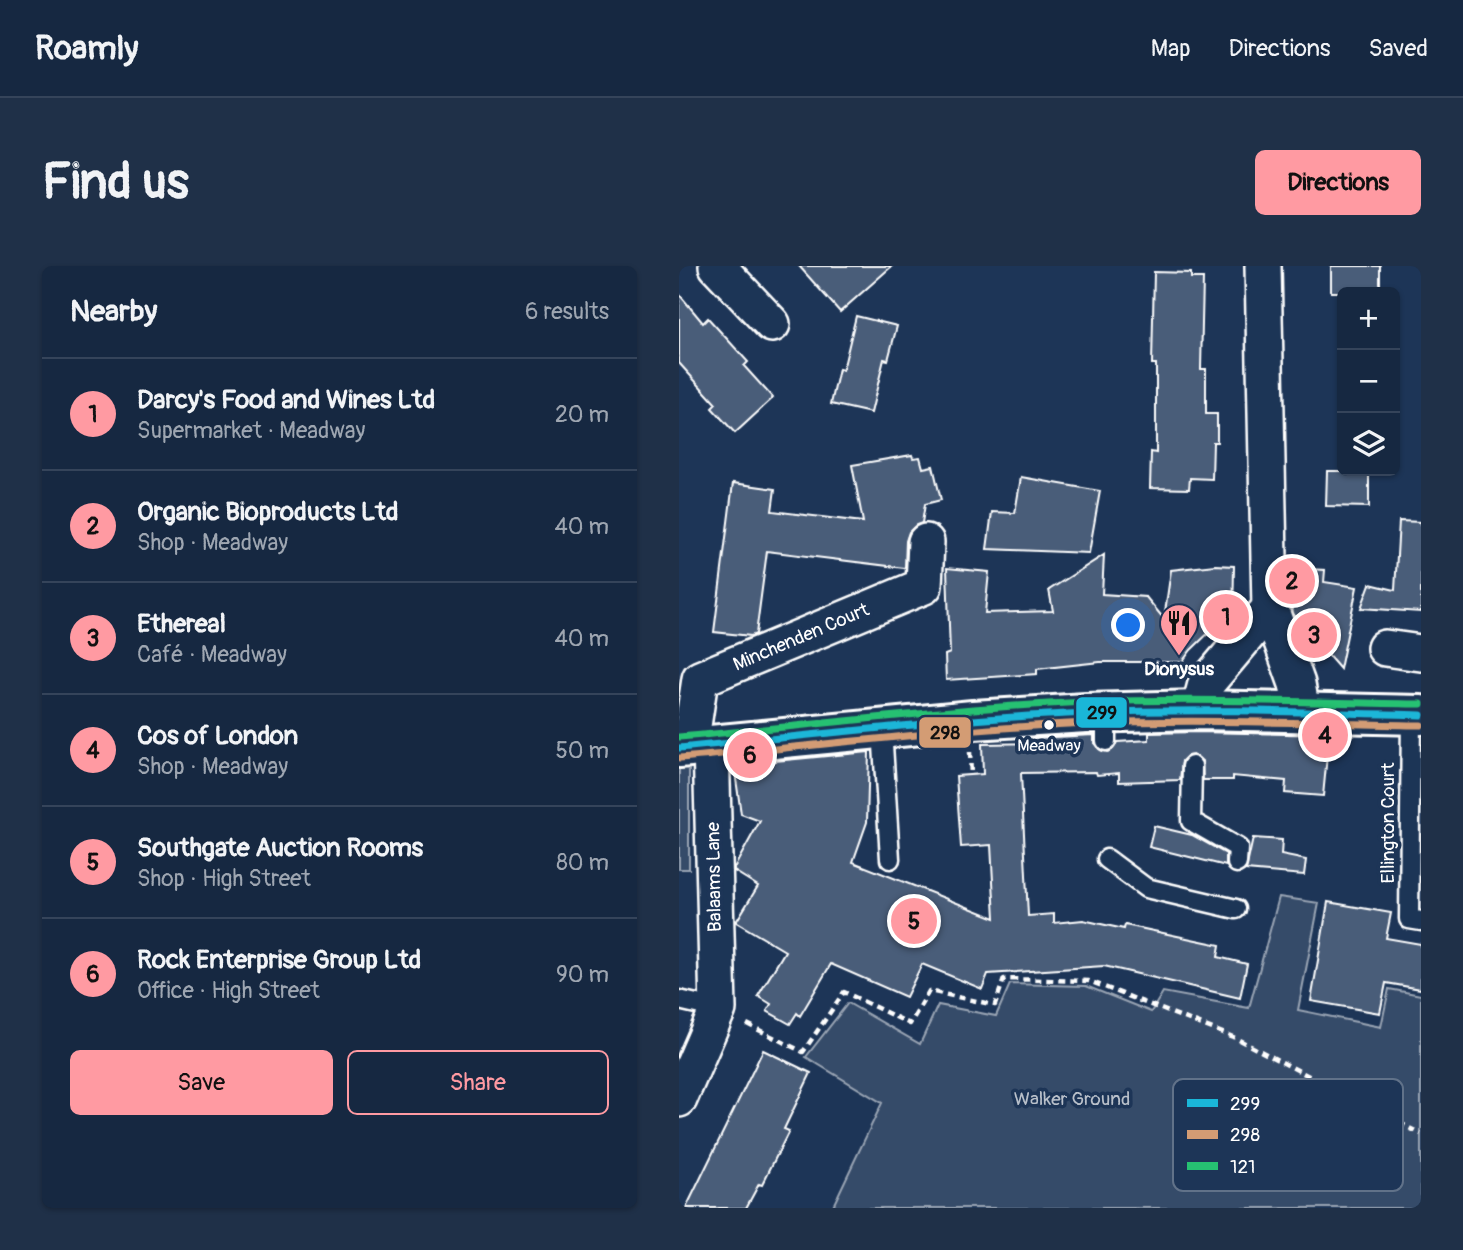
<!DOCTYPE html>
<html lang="en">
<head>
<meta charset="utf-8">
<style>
  :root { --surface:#162841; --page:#1f3048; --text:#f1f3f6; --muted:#9ea6b1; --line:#35445a; --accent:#ff9aa2 }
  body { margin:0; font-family:Pangolin,sans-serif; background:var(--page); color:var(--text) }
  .controls { position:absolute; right:21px; top:21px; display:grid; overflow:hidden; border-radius:10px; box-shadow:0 2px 5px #0004 }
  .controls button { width:63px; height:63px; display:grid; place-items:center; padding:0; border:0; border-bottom:2px solid var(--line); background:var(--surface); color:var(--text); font:35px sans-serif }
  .you { position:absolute; left:450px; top:360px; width:24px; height:24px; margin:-18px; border:5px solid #fff; border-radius:50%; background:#1a73e8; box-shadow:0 0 0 10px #1a73e833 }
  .badge { display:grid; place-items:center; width:46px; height:46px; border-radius:50%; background:var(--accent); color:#111; font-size:23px; font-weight:700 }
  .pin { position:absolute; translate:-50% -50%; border:4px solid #fff; box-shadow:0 2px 7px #0006 }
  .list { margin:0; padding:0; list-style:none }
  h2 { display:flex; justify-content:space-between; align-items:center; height:91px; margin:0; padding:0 28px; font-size:30px }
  h2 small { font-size:23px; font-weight:400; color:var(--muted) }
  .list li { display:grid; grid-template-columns:46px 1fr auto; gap:21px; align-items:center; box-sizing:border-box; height:112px; padding:0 28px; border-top:2px solid var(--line) }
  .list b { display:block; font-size:26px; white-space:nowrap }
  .list p { margin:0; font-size:23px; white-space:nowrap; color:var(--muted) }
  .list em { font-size:23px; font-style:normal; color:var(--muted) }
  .actions { display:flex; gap:14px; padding:21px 28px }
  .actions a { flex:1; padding:16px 0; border:2px solid var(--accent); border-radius:10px; text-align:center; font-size:24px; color:var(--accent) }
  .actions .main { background:var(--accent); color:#111 }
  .icon { flex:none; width:38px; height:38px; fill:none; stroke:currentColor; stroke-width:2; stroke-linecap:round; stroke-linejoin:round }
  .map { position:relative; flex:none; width:742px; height:942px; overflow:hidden; border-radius:10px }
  header { display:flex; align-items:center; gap:42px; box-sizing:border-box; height:98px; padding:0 35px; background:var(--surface); border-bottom:2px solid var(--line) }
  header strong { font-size:33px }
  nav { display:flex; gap:38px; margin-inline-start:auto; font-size:24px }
  .intro { display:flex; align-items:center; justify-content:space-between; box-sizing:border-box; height:168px; padding:0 42px }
  h1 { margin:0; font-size:49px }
  .button { padding:18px 32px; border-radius:10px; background:var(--accent); color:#111; font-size:24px; font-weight:700 }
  main { display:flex; gap:42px; padding:0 42px }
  aside { flex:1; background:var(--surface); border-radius:10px; box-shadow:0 2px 5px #0004 }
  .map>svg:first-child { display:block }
  .green { fill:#364b69; stroke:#9aa5b4; stroke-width:2 }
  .building { fill:#4a5d79; stroke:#fff; stroke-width:2 }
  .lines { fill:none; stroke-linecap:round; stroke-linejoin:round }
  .service-casing { stroke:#fff; stroke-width:23 }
  .minor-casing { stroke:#fff; stroke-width:40 }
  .primary-casing { stroke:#fff; stroke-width:44 }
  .path { stroke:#fff; stroke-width:4.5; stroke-dasharray:7 5; stroke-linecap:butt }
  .service { stroke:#1d3557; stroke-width:18 }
  .minor { stroke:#1d3557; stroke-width:35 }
  .primary { stroke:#1d3557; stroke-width:38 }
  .bus-1-casing { stroke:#1d3557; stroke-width:12 }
  .bus-2-casing { stroke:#1d3557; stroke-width:12 }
  .bus-3-casing { stroke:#1d3557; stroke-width:12 }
  .bus-1 { stroke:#1ab6d8; stroke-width:7 }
  .bus-2 { stroke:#d39c74; stroke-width:7 }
  .bus-3 { stroke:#26c172; stroke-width:7 }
  .bus-dot { fill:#fff; stroke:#1d3557; stroke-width:2.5 }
  .labels { text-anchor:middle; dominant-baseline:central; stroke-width:7; stroke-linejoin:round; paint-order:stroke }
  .bus-label { font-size:17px; fill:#fff; stroke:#1d3557 }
  .street-label { font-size:19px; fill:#fff; stroke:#1d3557 }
  .poi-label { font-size:19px; font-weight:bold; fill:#fff; stroke:#1d3557 }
  .park-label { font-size:19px; fill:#b9c0ca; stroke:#1d3557 }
  .key { fill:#1d3557; stroke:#617289; stroke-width:2 }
  .key-label { font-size:19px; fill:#fff }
  .line-badge { stroke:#1d3557; stroke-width:2.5 }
  .pale-badge-label { font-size:19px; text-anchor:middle; font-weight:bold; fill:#111 }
</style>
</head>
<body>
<header>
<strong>Roamly</strong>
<nav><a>Map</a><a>Directions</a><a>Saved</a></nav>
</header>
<div class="intro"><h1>Find us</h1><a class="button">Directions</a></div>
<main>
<aside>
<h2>Nearby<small>6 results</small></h2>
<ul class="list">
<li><span class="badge">1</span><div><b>Darcy's Food and Wines Ltd</b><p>Supermarket · Meadway</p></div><em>20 m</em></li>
<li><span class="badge">2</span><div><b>Organic Bioproducts Ltd</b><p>Shop · Meadway</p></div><em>40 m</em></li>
<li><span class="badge">3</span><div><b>Ethereal</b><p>Café · Meadway</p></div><em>40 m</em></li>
<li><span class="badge">4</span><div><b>Cos of London</b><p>Shop · Meadway</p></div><em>50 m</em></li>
<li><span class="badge">5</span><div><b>Southgate Auction Rooms</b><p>Shop · High Street</p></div><em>80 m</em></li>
<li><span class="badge">6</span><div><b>Rock Enterprise Group Ltd</b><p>Office · High Street</p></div><em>90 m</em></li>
</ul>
<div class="actions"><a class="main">Save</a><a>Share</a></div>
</aside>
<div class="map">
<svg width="742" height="942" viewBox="0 0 742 942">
  <rect width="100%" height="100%" fill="#1d3557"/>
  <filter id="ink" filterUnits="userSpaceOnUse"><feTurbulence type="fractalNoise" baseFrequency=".0143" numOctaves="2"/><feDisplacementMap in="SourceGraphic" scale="14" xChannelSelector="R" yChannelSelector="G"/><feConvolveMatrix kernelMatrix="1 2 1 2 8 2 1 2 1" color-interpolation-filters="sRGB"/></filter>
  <g filter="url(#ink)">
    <g class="green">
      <polygon points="10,498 10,603 0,603 0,500"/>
      <polygon points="600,631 640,637 619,744 702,761 710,723 742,729 742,942 153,942 203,837 127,791 169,737 241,778 259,739 317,750 331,718 407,720 472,746 484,726 570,742"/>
    </g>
    <g class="building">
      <polygon points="120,0 213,0 161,46"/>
      <rect x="652" y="0" width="49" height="26"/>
      <polygon points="475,6 512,7 512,12 524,12 522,103 527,103 527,148 538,148 538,176 534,176 533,213 511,212 510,223 471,222 472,186 477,187 477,98 473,98"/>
      <polygon points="0,28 24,57 29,52 69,96 65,100 94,132 56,167 33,142 37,138 0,97"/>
      <polygon points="177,50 218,60 209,94 205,93 192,147 152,138 160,103 164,104"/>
      <polygon points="233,189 234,192 241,191 244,202 254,200 262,234 246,238 243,257 237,259 230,266 227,275 226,302 88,285 77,368 72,370 35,366 54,217 96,223 93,245 184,256 173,199"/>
      <polygon points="648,205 690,205 690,241 647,240"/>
      <polygon points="342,211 421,225 410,287 308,283 313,246 336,247"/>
      <polygon points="720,255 742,256 742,346 682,342 691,318 716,324"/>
      <polygon points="425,289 423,328 467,331 485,353 492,304 536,299 555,300 554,355 542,355 512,384 503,396 421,396 358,403 358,408 267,414 266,389 271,387 268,302 310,306 306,347 374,345 370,324"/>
      <polygon points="611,302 646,304 645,316 678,321 661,403 640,379 620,363 611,338"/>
      <polygon points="520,466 650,469 644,530 606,527 607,515 554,510 554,514 524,514 523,495 514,489 508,490 503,495 501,514 440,516 440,507 418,509 417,506 342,507 349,650 375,648 375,657 404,654 445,663 446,659 541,679 539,691 568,698 561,732 425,700 309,708 303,723 243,698 227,731 152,698 121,750 118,747 111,758 88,745 92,738 79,730 106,685 57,656 79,620 55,605 55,602 81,555 62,548 55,499 190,486 188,556 174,596 316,652 312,579 282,581 277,510 304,508 303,478 354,477 354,472 415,469 415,477 418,481 428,486 433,484 438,476 470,474 470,467"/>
      <polygon points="475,560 513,569 547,588 547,600 470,581"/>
      <polygon points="574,572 603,574 602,589 627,594 625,609 567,604"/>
      <polygon points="649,636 712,647 707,672 742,678 742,723 707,717 701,747 632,735"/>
      <polygon points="84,784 132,807 105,863 110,865 83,919 80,918 67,942 7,942"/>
    </g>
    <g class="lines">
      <defs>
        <g id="service">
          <polyline points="427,447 427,475"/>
          <polyline points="732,449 730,653 742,655"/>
          <polyline points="203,462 211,593"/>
          <polyline points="513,500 512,555 559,582 558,597"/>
          <polyline points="428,593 467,622 557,643"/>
          <polyline points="0,734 39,743"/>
        </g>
        <g id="minor">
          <polyline points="38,0 93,58"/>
          <polyline points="584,0 591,342 618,418 623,446"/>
          <polyline points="706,382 742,387"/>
          <polyline points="520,444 527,418 591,342"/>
          <polyline points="11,480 21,413 245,320 247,276"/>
          <polyline points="0,833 39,743 32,478"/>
        </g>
        <polyline id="primary" points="0,482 294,454 407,447 520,444 742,449"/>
      </defs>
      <use href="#service" class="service-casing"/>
      <use href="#minor" class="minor-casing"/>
      <use href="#primary" class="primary-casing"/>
      <g class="path">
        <polyline points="291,486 292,510"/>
        <polyline points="68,758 124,786 165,726 231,758 250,725 316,739 325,713 410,715 554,771 742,868"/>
      </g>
      <use href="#service" class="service"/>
      <use href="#minor" class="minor"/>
      <use href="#primary" class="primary"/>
      <defs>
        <path id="bus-1" d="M0,482C136,469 271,453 407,447C519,442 630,446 742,449"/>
        <path id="bus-2" d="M1,492C136,480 272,463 408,457C519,453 630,457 742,459"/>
        <path id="bus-3" d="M0,471C136,459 271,442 407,436C519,432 630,436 742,438"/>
      </defs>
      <use href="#bus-1" class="bus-1-casing"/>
      <use href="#bus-2" class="bus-2-casing"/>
      <use href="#bus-3" class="bus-3-casing"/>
      <use href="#bus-1" class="bus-1"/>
      <use href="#bus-2" class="bus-2"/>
      <use href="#bus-3" class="bus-3"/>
    </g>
  </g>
  <defs>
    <symbol id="restaurant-pin" viewBox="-11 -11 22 30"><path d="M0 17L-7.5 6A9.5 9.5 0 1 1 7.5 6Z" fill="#ff9aa2" stroke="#1d3557"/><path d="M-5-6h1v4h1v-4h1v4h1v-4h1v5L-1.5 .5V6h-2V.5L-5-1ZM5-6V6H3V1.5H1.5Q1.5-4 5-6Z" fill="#111"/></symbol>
  </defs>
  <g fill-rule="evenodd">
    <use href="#restaurant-pin" x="478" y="335" width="44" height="60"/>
  </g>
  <circle class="bus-dot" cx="370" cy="459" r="6"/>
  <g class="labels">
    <g class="bus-label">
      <text x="370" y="479">Meadway</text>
    </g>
    <g class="street-label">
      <text transform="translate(122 371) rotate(-23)">Minchenden Court</text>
      <text transform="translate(709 557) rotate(-90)">Ellington Court</text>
      <text transform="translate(35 611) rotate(-91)">Balaams Lane</text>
    </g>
    <g class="poi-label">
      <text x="500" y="403">Dionysus</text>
    </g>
    <g class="park-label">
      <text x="393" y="833">Walker Ground</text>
    </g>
  </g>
  <rect x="494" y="813" width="230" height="112" rx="10" class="key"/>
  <rect x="508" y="833" width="31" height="8" fill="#1ab6d8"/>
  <rect x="508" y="864" width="31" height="9" fill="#d39c74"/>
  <rect x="508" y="896" width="31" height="8" fill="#26c172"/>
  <g class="key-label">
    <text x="551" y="844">299</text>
    <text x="551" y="875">298</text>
    <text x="551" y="907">121</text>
  </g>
  <g class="line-badge">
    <rect x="396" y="430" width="53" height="33" rx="7" fill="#1ab6d8"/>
    <rect x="239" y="450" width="54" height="33" rx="7" fill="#d39c74"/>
  </g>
  <g class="pale-badge-label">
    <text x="423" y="453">299</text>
    <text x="266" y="473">298</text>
  </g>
</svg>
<div class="controls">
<button>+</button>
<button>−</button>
<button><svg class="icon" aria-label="layers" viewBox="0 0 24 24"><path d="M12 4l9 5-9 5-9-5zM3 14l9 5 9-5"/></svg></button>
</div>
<div class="you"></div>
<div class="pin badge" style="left:547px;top:351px">1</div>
<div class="pin badge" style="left:613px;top:315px">2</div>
<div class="pin badge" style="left:635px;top:369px">3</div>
<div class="pin badge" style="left:646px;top:469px">4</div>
<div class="pin badge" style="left:235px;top:655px">5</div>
<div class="pin badge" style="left:71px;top:489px">6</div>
</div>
</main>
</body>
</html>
